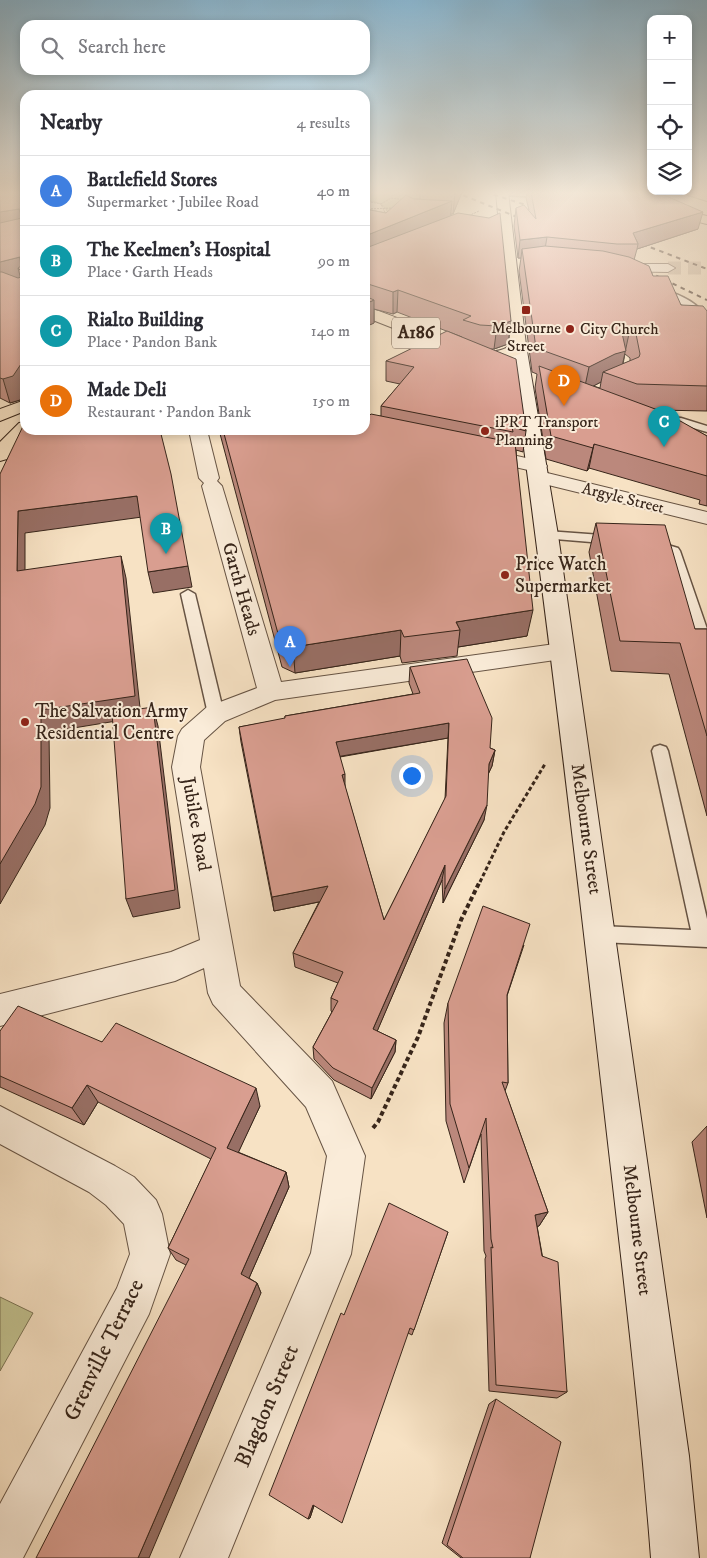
<!DOCTYPE html>
<html lang="en">
<head>
<meta charset="utf-8">
<style>
  :root { --surface:#fff; --page:#f2f2f3; --text:#2b2b33; --muted:#7c7c81; --line:#e1e1e2; --accent:#0f766e }
  body { margin:0; font-family:"IM FELL DW Pica",serif; background:var(--page); color:var(--text) }
  .controls { position:absolute; right:15px; top:15px; display:grid; overflow:hidden; border-radius:10px; box-shadow:0 2px 8px #0003 }
  .controls button { width:45px; height:45px; display:grid; place-items:center; padding:0; border:0; border-bottom:1px solid var(--line); background:var(--surface); color:var(--text); font:25px sans-serif }
  .you { position:absolute; left:411px; top:775px; width:18px; height:18px; margin:-12px; border:4px solid #fff; border-radius:50%; background:#1a73e8; box-shadow:0 0 0 8px #1a73e833 }
  .badge { display:grid; place-items:center; width:32px; height:32px; border-radius:50%; background:var(--accent); color:#fff; font-size:16px; font-weight:700 }
  .pin { position:absolute; translate:-50% -41px; filter:drop-shadow(0 1px 2px #0008) }
  .pin::after { content:''; position:absolute; top:26px; width:18px; height:15px; background:inherit; clip-path:polygon(0 0,100% 0,50% 100%) }
  .list { margin:0; padding:0; list-style:none }
  h2 { display:flex; justify-content:space-between; align-items:center; height:65px; margin:0; padding:0 20px; font-size:21px }
  h2 small { font-size:16px; font-weight:400; color:var(--muted) }
  .list li { display:grid; grid-template-columns:32px 1fr auto; gap:15px; align-items:center; box-sizing:border-box; height:70px; padding:0 20px; border-top:1px solid var(--line) }
  .list b { display:block; font-size:19px; white-space:nowrap }
  .list p { margin:0; font-size:16px; white-space:nowrap; color:var(--muted) }
  .list em { font-size:16px; font-style:normal; color:var(--muted) }
  .icon { flex:none; width:28px; height:28px; fill:none; stroke:currentColor; stroke-width:2; stroke-linecap:round; stroke-linejoin:round }
  .map { position:relative; flex:none; width:707px; height:1558px; overflow:hidden }
  .search { position:absolute; background:var(--surface); box-shadow:0 2px 8px #0003; left:20px; top:20px; width:350px; height:55px; display:flex; align-items:center; gap:12px; box-sizing:border-box; padding:0 18px; border-radius:15px; color:var(--muted); font-size:19px }
  .panel { position:absolute; background:var(--surface); box-shadow:0 2px 8px #0003; left:20px; top:90px; width:350px; height:345px; border-radius:15px }
  .map>svg:first-child { display:block }
  .green { fill:#c2c290; stroke:#7c7455 }
  .lines { fill:none; stroke-linecap:round; stroke-linejoin:round }
  .street-tunnel { stroke:#d1bca2; stroke-width:13; stroke-dasharray:13 7; stroke-linecap:butt }
  .lane-casing { stroke:#675444; stroke-width:3 }
  .street-casing { stroke:#675444; stroke-width:2 }
  .secondary-casing { stroke:#37251a; stroke-width:2 }
  .primary-casing { stroke:#37251a; stroke-width:2 }
  .highway-casing { stroke:#37251a; stroke-width:2 }
  .path-far2 { stroke:#37251a; stroke-width:1; stroke-dasharray:2 1; stroke-linecap:butt }
  .path-far1 { stroke:#37251a; stroke-width:3; stroke-dasharray:4 2.5; stroke-linecap:butt }
  .path { stroke:#37251a; stroke-width:4; stroke-dasharray:4.5 3; stroke-linecap:butt }
  .lane { fill:#faecd9; fill-rule:evenodd }
  .street { fill:#faecd9; fill-rule:evenodd }
  .secondary { fill:#faecd9; fill-rule:evenodd }
  .primary { fill:#f7e2c4; fill-rule:evenodd }
  .highway { fill:#f7e2c4; fill-rule:evenodd }
  .rail { stroke:#37251a; stroke-width:2; stroke-dasharray:4.5 4.5; stroke-linecap:butt }
  .wall { fill:#bb887c; stroke:#37251a; fill-rule:evenodd }
  .shaded-wall { fill:#986f65; stroke:#37251a }
  .building { fill:#d99e90; stroke:#37251a; fill-rule:evenodd }
  .poi-dot { fill:#8f2418; stroke:#faecd9; stroke-width:2 }
  .labels { text-anchor:middle; dominant-baseline:central; stroke-width:4; stroke-linejoin:round; paint-order:stroke }
  .far-poi-label { font-size:16px; fill:#37251a; stroke:#faecd9; text-anchor:start }
  .far-street-label { font-size:16px; fill:#37251a; stroke:#faecd9 }
  .shield { fill:#faecd9; stroke:#726153; stroke-width:1 }
  .shield-label { font-size:18px; font-weight:bold; fill:#37251a }
  .poi-label { font-size:19px; fill:#37251a; stroke:#faecd9; text-anchor:start }
  .street-label { font-size:19px; fill:#37251a; stroke:#faecd9 }
  .near-street-label { font-size:22px; fill:#37251a; stroke:#faecd9 }
</style>
</head>
<body>
<div class="map">
<svg width="707" height="1558" viewBox="0 0 707 1558">
  <rect width="100%" height="100%" fill="#f7e2c4"/>
  <filter id="stains"><feTurbulence type="fractalNoise" baseFrequency=".004" numOctaves="4"/><feColorMatrix values="0 0 0 0 .2 0 0 0 0 .09 0 0 0 0 .02 0 0 0 .5 -.17"/></filter>
  <radialGradient id="worn" r=".72"><stop offset=".6" stop-color="#630" stop-opacity="0"/><stop offset="1" stop-color="#630" stop-opacity=".3"/></radialGradient>
  <g class="green">
    <path d="M365,192H411L424,196L404,214L388,213C384,202 375,202 365,200Z"/>
    <polygon points="0,1297 33,1313 0,1371"/>
  </g>
  <g class="lines">
    <polyline class="street-tunnel" points="668,268 707,268"/>
    <defs>
      <g id="lane">
        <polygon points="503,192 558,194 574,192 559,198 501,195 499,194"/>
        <path d="M659,288C678,294 707,304 707,327L704,326L693,310L656,293L655,291Z"/>
        <polygon points="657,416 681,418 707,426 707,432 680,424 653,421 652,419 653,417"/>
        <polygon points="547,531 615,536 621,540 615,544 543,538 541,535 543,532"/>
        <polygon points="651,540 678,548 680,551 707,629 707,655 702,653 700,650 668,553 647,547 645,544"/>
        <polygon points="188,590 195,594 224,714 221,718 216,719 211,718 208,714 181,594"/>
        <polygon points="660,745 666,747 668,751 707,919 707,947 600,942 593,940 591,934 593,928 600,926 691,930 652,751 654,747"/>
      </g>
      <g id="street">
        <polygon points="612,264 668,264 675,268 668,272 607,271 605,268 607,265"/>
        <polygon points="189,430 207,430 219,478 217,481 222,486 281,682 562,643 571,645 574,651 571,657 562,659 275,700 225,721 204,740 200,767 240,986 332,1081 365,1156 351,1254 228,1558 180,1558 311,1253 327,1156 306,1107 213,1004 208,993 204,968 175,981 0,1026 0,994 171,952 200,940 172,767 178,736 182,729 207,707 257,688 202,486 204,483 199,478"/>
        <polygon points="481,448 544,462 547,466 544,470 539,471 707,512 707,524 532,481 529,477 532,473 537,472 474,458 472,454 474,450"/>
        <polygon points="0,1106 115,1166 134,1177 156,1200 162,1214 170,1254 149,1314 23,1558 0,1558 0,1504 117,1288 130,1254 124,1224 106,1205 89,1192 0,1144"/>
      </g>
      <path id="secondary" d="M518,340L524,342L526,345L558,535L689,1456L699,1558H651C639,1399 619,1241 601,1082C573,836 544,590 510,345L512,342Z"/>
      <g id="primary">
        <path d="M496,192H508L526,345L520,354L509,358L477,361L365,317V307C404,317 439,340 477,350C486,353 504,352 510,345Z"/>
        <polygon points="25,400 25,411 0,421 0,409"/>
        <polygon points="25,422 25,430 32,430 18,444 7,459 0,461 0,442 19,423"/>
      </g>
      <g id="highway">
        <path d="M646,192H658C667,208 690,212 707,216V224C684,218 658,214 646,192Z"/>
        <polygon points="686,192 707,193 707,201 688,195"/>
      </g>
    </defs>
    <use href="#lane" class="lane-casing"/>
    <use href="#street" class="street-casing"/>
    <use href="#secondary" class="secondary-casing"/>
    <use href="#primary" class="primary-casing"/>
    <use href="#highway" class="highway-casing"/>
    <g class="path-far2">
      <polyline points="365,201 381,204"/>
      <polyline points="365,209 394,208"/>
      <polyline points="386,215 381,204 391,198 406,200"/>
      <polyline points="466,217 479,211"/>
    </g>
    <polyline class="path-far1" points="480,882 504,832 545,764"/>
    <polyline class="path" points="373,1128 378,1122 418,1037 461,920 480,881"/>
    <use href="#lane" class="lane"/>
    <use href="#street" class="street"/>
    <use href="#secondary" class="secondary"/>
    <use href="#primary" class="primary"/>
    <use href="#highway" class="highway"/>
    <g class="rail">
      <polyline points="455,192 527,221"/>
      <polyline points="485,192 542,210"/>
      <polyline points="634,241 707,269"/>
      <polyline points="640,268 707,300"/>
    </g>
  </g>
  <g class="wall">
    <polygon points="0,192 25,192 25,392 20,400 10,403 0,398"/>
    <polygon points="420,192 462,192 453,214 451,214 451,216 511,321 508,344 494,349 491,349 526,431 523,452 516,450 527,636 458,647 457,656 402,663 400,656 295,673 282,667 219,430 365,430 367,418 381,416 381,406 400,384 386,381 386,361 462,337 397,312 393,314 374,309 374,323 365,327 365,209 386,213 414,199 420,199"/>
    <path d="M527,192H657L698,229L637,249L634,260L653,276L681,305L707,311V411L657,410L707,436V506L699,504L700,500L589,468L587,471L546,459L535,388L537,374L532,372L519,271L521,258H518L514,226L516,208L529,210L526,198ZM625,354L630,358V361L623,364ZM601,382L600,388L593,386Z"/>
    <polygon points="596,523 695,629 707,629 707,816 669,674 611,671 589,552"/>
    <path d="M410,667L490,748L495,750L492,766L488,774L484,820L443,903L442,880L377,1031L396,1040L395,1052L371,1099L334,1080L314,1059L313,1047L332,1012L331,1011V998L338,983L295,967L293,953L319,902L274,911L241,742L239,727L285,719V716L413,694L409,683ZM448,738L445,799L384,920L345,787L340,757Z"/>
    <polygon points="524,945 507,996 508,1083 505,1091 548,1212 539,1226 537,1226 567,1392 557,1398 489,1391 485,1259 486,1256 484,1251 481,1134 464,1183 446,1121 444,1023 448,1003"/>
    <polygon points="0,1031 102,1042 260,1106 238,1152 286,1172 289,1187 249,1278 257,1283 261,1293 186,1265 176,1260 168,1248 211,1159 98,1102 84,1125 0,1087"/>
    <polygon points="707,1126 707,1218 692,1142"/>
    <polygon points="448,1232 412,1335 408,1333 314,1506 310,1518 308,1519 344,1315"/>
    <polygon points="496,1399 530,1558 461,1558 442,1543 489,1404"/>
  </g>
  <g class="shaded-wall">
    <polygon points="455,192 462,192 453,214"/>
    <polygon points="452,201 450,222 365,257 365,236"/>
    <polygon points="19,209 25,229 0,234 0,212"/>
    <polygon points="703,212 698,229 637,249 638,244 633,233"/>
    <polygon points="547,237 544,255 522,249 521,258 518,258 520,240"/>
    <polygon points="20,257 21,271 18,268 21,280 0,286 0,262"/>
    <polygon points="398,290 397,312 393,314 393,292"/>
    <polygon points="374,300 374,323 365,327 365,304"/>
    <polygon points="511,321 508,344 494,349 497,326"/>
    <polygon points="630,329 620,376 603,372 601,382 584,391 589,367 622,333"/>
    <polygon points="25,358 25,392 20,400 10,403 3,379"/>
    <polygon points="594,444 589,468 587,471 593,448"/>
    <polygon points="137,496 142,517 25,533 25,592 17,571 18,511"/>
    <polygon points="121,556 126,578 141,717 49,732 50,808 45,825 0,904 0,864 41,710"/>
    <polygon points="188,566 192,587 153,593 148,572"/>
    <polygon points="533,610 527,636 458,647 460,630 456,622"/>
    <polygon points="401,630 400,656 295,673 293,647"/>
    <polygon points="153,707 158,726 180,908 133,917 126,899"/>
    <polygon points="449,723 448,738 336,757 336,742"/>
    <polygon points="495,750 492,766 486,779 489,764"/>
    <polygon points="345,774 345,790 342,775"/>
    <polygon points="487,805 484,820 443,903 445,889"/>
    <polygon points="445,865 442,880 373,1041 373,1029"/>
    <polygon points="328,886 328,900 274,911 272,897"/>
    <polygon points="396,1040 395,1052 371,1099 372,1088"/>
    <polygon points="87,1085 98,1102 84,1125 72,1108"/>
    <polygon points="256,1088 260,1106 233,1164 227,1148"/>
    <polygon points="286,1172 289,1187 246,1285 241,1274"/>
    <polygon points="548,1212 539,1226 527,1228 535,1215"/>
    <polygon points="257,1283 261,1293 149,1558 138,1558"/>
    <polygon points="313,1505 314,1505 310,1518 308,1519"/>
  </g>
  <g class="building">
    <polygon points="0,192 25,192 25,358 13,376 3,379 0,378 0,272 2,272 18,278 21,277 21,271 18,268 21,266 20,257 0,262 0,223 22,218 22,210 19,209 0,212"/>
    <polygon points="531,192 657,192 703,212 633,233 638,244 617,244 547,237 520,240 516,208 524,205 536,219"/>
    <polygon points="406,195 414,199 452,201 365,236 365,209 386,213"/>
    <polygon points="458,213 489,218 500,213 511,321 497,326 480,325 463,320 471,316 398,290 393,292 365,283 365,248 366,248"/>
    <polygon points="545,246 603,251 629,257 649,266 653,276 668,276 681,305 703,306 707,311 707,386 637,384 603,372 639,357 640,354 636,334 630,329 622,333 626,351 615,354 589,367 536,348 522,249"/>
    <polygon points="365,296 374,300 365,304"/>
    <polygon points="447,331 516,359 526,431 512,427 513,432 381,406 414,367 386,361"/>
    <polygon points="539,366 666,413 707,436 707,476 594,444 593,448 551,436"/>
    <polygon points="371,414 515,443 533,610 456,622 460,630 404,637 401,630 293,647 280,641 223,430 365,430 365,418 367,418"/>
    <polygon points="25,422 25,430 160,430 171,474 188,566 148,572 137,496 18,511 17,571 121,556 135,696 41,710 41,787 35,804 0,864 0,474"/>
    <polygon points="596,523 665,525 695,629 707,629 707,736 680,643 620,641"/>
    <path d="M467,659L492,718L490,748L495,750L489,764L487,805L445,889V865L373,1029L396,1040L372,1088L333,1068L313,1047L338,1001L331,998L343,972L293,953L328,886L272,897L239,727L285,718V716L420,693L410,667ZM449,723L446,796L384,920L342,775L345,774L336,742Z"/>
    <polygon points="153,707 175,890 126,899 112,713"/>
    <polygon points="483,906 530,924 507,995 508,1083 502,1082 548,1212 535,1215 542,1256 558,1262 567,1392 496,1385 491,1247 493,1248 491,1239 486,1118 469,1168 450,1104 448,1003"/>
    <polygon points="18,1006 102,1042 116,1023 256,1088 227,1148 286,1172 241,1274 257,1283 138,1558 36,1558 189,1259 168,1248 216,1148 87,1085 72,1108 0,1076 0,1031"/>
    <polygon points="389,1203 448,1232 414,1330 410,1328 342,1523 313,1505 308,1519 269,1495 341,1313 344,1315"/>
    <polygon points="496,1399 561,1442 530,1558 463,1558 447,1545"/>
  </g>
  <linearGradient id="sky" x2="0" y2="1"><stop stop-color="#8ab8d3"/><stop offset="0.47" stop-color="#fbf2e4"/><stop offset="1" stop-color="#fbf2e4" stop-opacity="0"/></linearGradient>
  <rect width="707" height="410" fill="url(#sky)"/>
  <g class="poi-dot">
    <rect x="521" y="305" width="10" height="10" rx="2.5"/>
    <circle cx="570" cy="329" r="5"/>
    <circle cx="485" cy="431" r="5"/>
    <circle cx="505" cy="575" r="5"/>
    <circle cx="25" cy="722" r="5"/>
  </g>
  <g class="labels">
    <g class="far-poi-label">
      <text x="526" y="328" text-anchor="middle">Melbourne<tspan x="526" dy="18">Street</tspan></text>
      <text x="580" y="329">City Church</text>
      <text x="495" y="422">iPRT Transport<tspan x="495" dy="18">Planning</tspan></text>
    </g>
    <g class="far-street-label">
      <text transform="translate(623 498) rotate(14)">Argyle Street</text>
    </g>
    <rect class="shield" x="392" y="317.5" width="48" height="31" rx="4"/>
    <g class="shield-label">
      <text x="416" y="333">A186</text>
    </g>
    <g class="poi-label">
      <text x="515" y="564">Price Watch<tspan x="515" dy="22">Supermarket</tspan></text>
      <text x="35" y="711">The Salvation Army<tspan x="35" dy="22">Residential Centre</tspan></text>
    </g>
    <g class="street-label">
      <text transform="translate(241 589) rotate(74)">Garth Heads</text>
      <text transform="translate(196 824) rotate(80)">Jubilee Road</text>
      <text transform="translate(586 829) rotate(82)">Melbourne Street</text>
      <text transform="translate(637 1230) rotate(83)">Melbourne Street</text>
    </g>
    <g class="near-street-label">
      <text transform="translate(104 1350) rotate(-64)">Grenville Terrace</text>
      <text transform="translate(267 1406) rotate(-67)">Blagdon Street</text>
    </g>
  </g>
  <rect width="100%" height="100%" filter="url(#stains)"/>
  <rect width="100%" height="100%" fill="url(#worn)"/>
</svg>
<div class="controls">
<button>+</button>
<button>−</button>
<button><svg class="icon" aria-label="locate" viewBox="0 0 24 24"><circle cx="12" cy="12" r="6"/><path d="M12 2v4M12 18v4M2 12h4M18 12h4"/></svg></button>
<button><svg class="icon" aria-label="layers" viewBox="0 0 24 24"><path d="M12 4l9 5-9 5-9-5zM3 14l9 5 9-5"/></svg></button>
</div>
<div class="you"></div>
<div class="pin badge" style="left:290px;top:667px;background:#3f7fe0">A</div>
<div class="pin badge" style="left:166px;top:554px;background:#0f9aa8">B</div>
<div class="pin badge" style="left:664px;top:447px;background:#0f9aa8">C</div>
<div class="pin badge" style="left:564px;top:406px;background:#e8710a">D</div>
<div class="search"><svg class="icon" aria-label="search" viewBox="0 0 24 24"><circle cx="10" cy="10" r="6"/><path d="M15 15l6 6"/></svg>Search here</div>
<section class="panel">
<h2>Nearby<small>4 results</small></h2>
<ul class="list">
<li><span class="badge" style="background:#3f7fe0">A</span><div><b>Battlefield Stores</b><p>Supermarket · Jubilee Road</p></div><em>40 m</em></li>
<li><span class="badge" style="background:#0f9aa8">B</span><div><b>The Keelmen's Hospital</b><p>Place · Garth Heads</p></div><em>90 m</em></li>
<li><span class="badge" style="background:#0f9aa8">C</span><div><b>Rialto Building</b><p>Place · Pandon Bank</p></div><em>140 m</em></li>
<li><span class="badge" style="background:#e8710a">D</span><div><b>Made Deli</b><p>Restaurant · Pandon Bank</p></div><em>150 m</em></li>
</ul>
</section>
</div>
</body>
</html>
